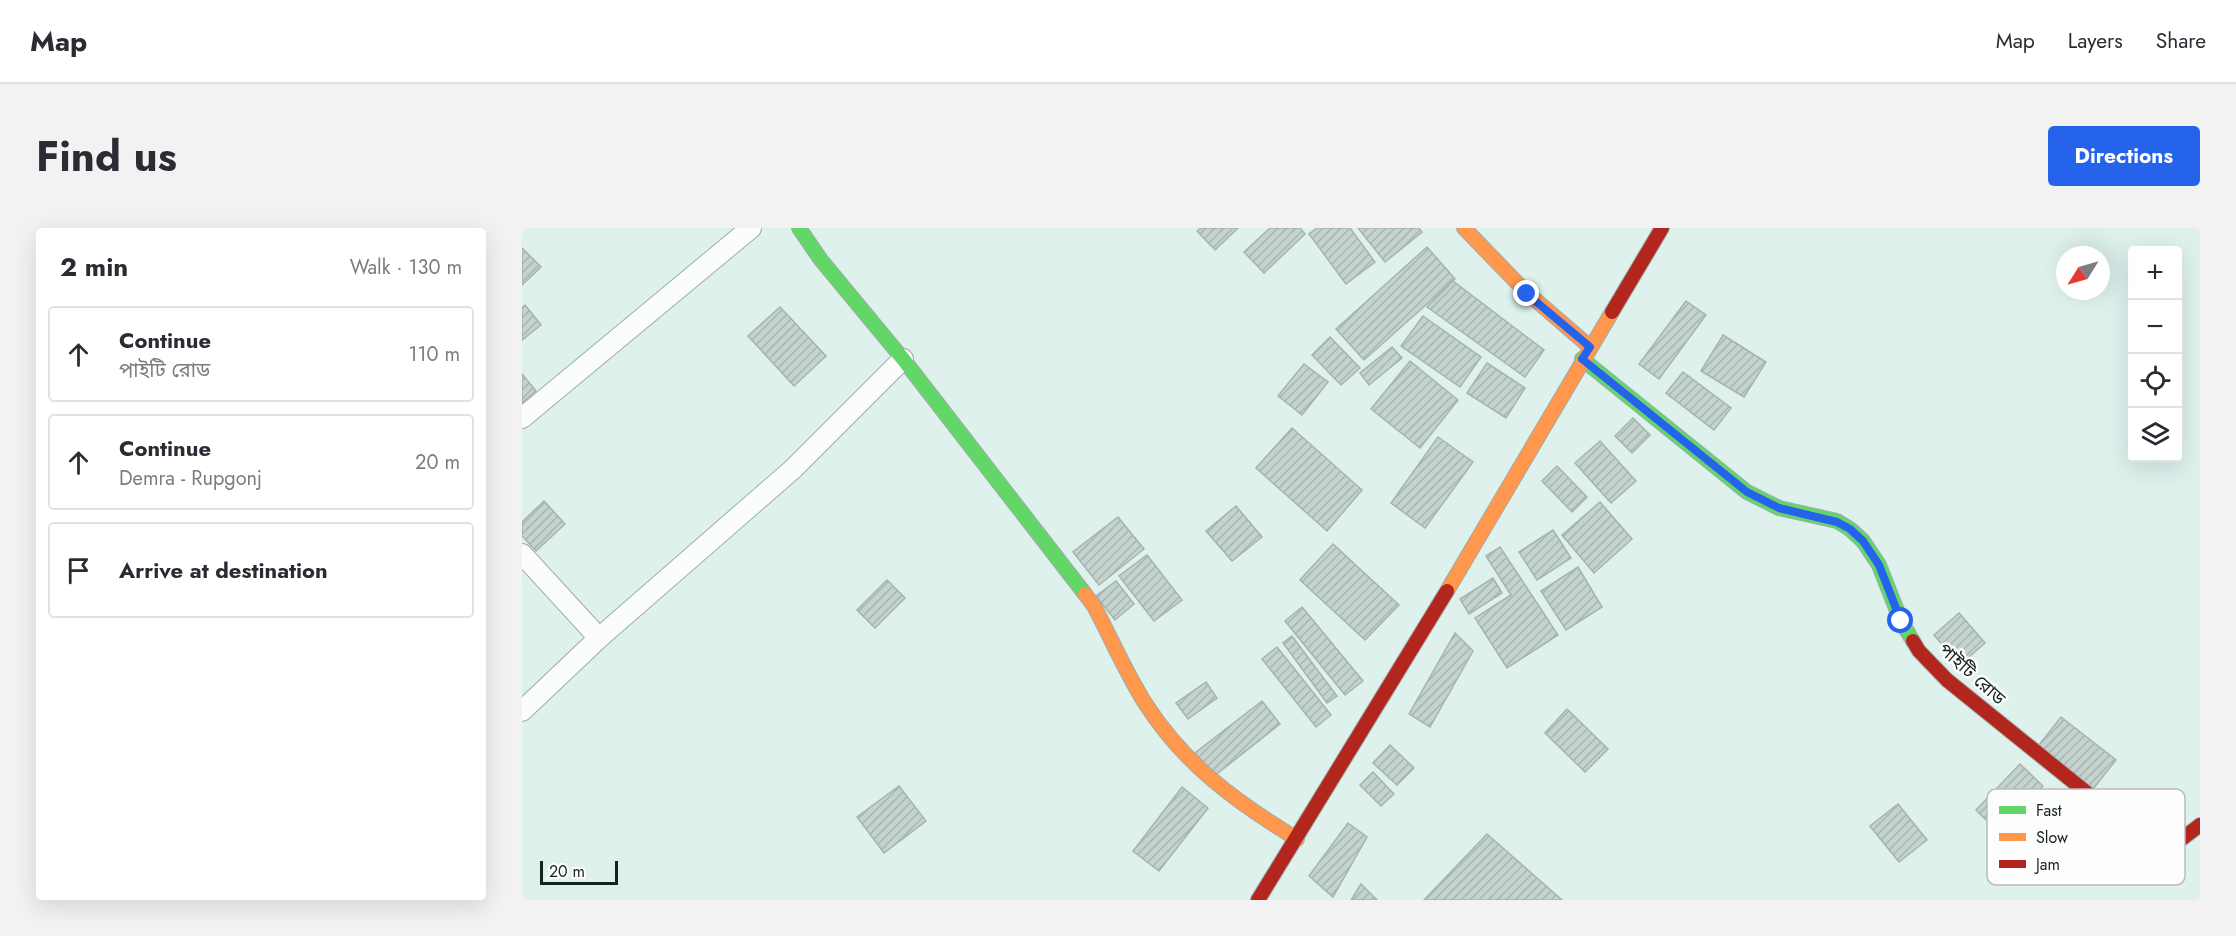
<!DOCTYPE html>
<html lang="en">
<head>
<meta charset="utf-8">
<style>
  :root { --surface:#fff; --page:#f2f2f3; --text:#2b2b33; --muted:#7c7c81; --line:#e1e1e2; --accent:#2563eb }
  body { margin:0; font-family:Jost,"Noto Sans Bengali",sans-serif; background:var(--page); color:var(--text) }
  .controls { position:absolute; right:18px; top:18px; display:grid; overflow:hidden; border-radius:6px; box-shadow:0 6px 24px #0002 }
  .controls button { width:54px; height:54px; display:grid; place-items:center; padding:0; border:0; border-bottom:2px solid var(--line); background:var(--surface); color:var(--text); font:30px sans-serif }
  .compass { position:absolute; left:1534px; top:18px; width:54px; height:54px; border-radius:50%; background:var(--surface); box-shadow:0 6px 24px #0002; rotate:233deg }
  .scale { position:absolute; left:18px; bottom:15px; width:78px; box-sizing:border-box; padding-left:6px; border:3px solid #162321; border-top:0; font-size:16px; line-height:21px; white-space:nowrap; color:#162321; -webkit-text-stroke:4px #fdfdfd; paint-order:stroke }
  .stop { position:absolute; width:18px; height:18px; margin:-14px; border:4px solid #2563eb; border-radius:50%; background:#fff }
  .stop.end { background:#2563eb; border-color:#fff; box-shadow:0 2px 6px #0008 }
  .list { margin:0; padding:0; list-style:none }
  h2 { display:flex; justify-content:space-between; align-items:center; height:78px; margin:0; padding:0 24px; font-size:26px }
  h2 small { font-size:20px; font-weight:400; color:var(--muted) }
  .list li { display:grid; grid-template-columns:39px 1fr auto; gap:18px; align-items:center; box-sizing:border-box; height:96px; margin:0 12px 12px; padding:0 12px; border:2px solid var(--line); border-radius:6px }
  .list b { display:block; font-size:22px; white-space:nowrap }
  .list p { margin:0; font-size:20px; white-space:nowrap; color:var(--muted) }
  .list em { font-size:20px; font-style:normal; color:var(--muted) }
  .icon { flex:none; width:33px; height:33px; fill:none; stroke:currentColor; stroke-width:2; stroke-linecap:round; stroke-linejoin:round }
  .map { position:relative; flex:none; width:1678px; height:672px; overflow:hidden; border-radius:6px }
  header { display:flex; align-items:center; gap:36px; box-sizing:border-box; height:84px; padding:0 30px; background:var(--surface); border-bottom:2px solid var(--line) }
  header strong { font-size:28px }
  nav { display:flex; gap:33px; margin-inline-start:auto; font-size:21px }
  .intro { display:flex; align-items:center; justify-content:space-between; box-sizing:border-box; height:144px; padding:0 36px }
  h1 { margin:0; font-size:42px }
  .button { padding:15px 27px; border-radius:6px; background:var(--accent); color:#fff; font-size:21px; font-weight:700 }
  main { display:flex; gap:36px; padding:0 36px }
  aside { flex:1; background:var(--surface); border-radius:6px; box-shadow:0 6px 24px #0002 }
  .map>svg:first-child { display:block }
  .building { fill:url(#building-hatch); stroke:#a5b4b1; stroke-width:1.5 }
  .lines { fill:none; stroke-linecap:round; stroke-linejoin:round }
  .street-casing { stroke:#9fadaa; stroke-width:22 }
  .fast-casing { stroke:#9fadaa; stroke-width:16 }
  .slow-casing { stroke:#9fadaa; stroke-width:16 }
  .jam-casing { stroke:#9fadaa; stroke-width:16 }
  .street { stroke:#fafdfc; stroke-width:20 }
  .fast { stroke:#63d668; stroke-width:14 }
  .slow { stroke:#ff974d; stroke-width:14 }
  .jam { stroke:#b3261e; stroke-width:14 }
  .route { stroke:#2563eb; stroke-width:8 }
  .labels { text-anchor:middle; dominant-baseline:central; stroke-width:5; stroke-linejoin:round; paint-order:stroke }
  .street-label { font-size:18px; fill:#162321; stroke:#fdfdfd }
  .key { fill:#fdfdfd; stroke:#b8bcbb; stroke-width:1.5 }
  .key-label { font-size:16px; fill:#162321 }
</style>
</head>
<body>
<header>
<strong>Map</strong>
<nav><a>Map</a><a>Layers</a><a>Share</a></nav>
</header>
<div class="intro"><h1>Find us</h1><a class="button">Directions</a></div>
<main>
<aside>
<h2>2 min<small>Walk · 130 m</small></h2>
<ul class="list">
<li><svg class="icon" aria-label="ahead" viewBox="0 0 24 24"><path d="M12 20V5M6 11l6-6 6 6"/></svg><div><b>Continue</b><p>পাইটি রোড</p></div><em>110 m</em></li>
<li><svg class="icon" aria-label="ahead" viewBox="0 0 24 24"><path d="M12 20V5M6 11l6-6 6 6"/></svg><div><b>Continue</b><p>Demra - Rupgonj</p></div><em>20 m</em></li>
<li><svg class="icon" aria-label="arrive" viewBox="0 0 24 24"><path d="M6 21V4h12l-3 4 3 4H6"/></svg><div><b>Arrive at destination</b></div></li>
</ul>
</aside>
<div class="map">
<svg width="1678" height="672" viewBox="0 0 1678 672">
  <defs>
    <pattern id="building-hatch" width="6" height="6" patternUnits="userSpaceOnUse" patternTransform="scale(1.5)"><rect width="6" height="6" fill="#c5d3d0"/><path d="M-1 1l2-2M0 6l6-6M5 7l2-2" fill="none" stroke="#a8b5b2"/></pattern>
  </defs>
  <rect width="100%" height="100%" fill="#def1ed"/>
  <g class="building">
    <polygon points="679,0 716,0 693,22 675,3"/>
    <polygon points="748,0 778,0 783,6 742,45 722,24"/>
    <polygon points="795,0 828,0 853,34 824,56 787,6"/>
    <polygon points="836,0 897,0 900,4 863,34"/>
    <polygon points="905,19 933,51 842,132 814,101"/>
    <polygon points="0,20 19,39 0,57"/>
    <polygon points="931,53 1022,122 1003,149 905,79"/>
    <polygon points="1164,73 1184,87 1137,151 1117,136"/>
    <polygon points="3,77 19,97 0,112 0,80"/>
    <polygon points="258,79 304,128 272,158 226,108"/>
    <polygon points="901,88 959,129 938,159 879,118"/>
    <polygon points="1201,107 1244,134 1222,169 1179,143"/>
    <polygon points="808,109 838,140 819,157 790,127"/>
    <polygon points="870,119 880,130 847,157 838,145"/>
    <polygon points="888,133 936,172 898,220 849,181"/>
    <polygon points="965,135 1003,160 984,190 945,165"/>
    <polygon points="782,136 806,154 780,187 756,168"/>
    <polygon points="1161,144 1209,180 1192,202 1144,165"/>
    <polygon points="0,146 14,163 0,175"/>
    <polygon points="1111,190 1128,207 1110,225 1093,208"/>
    <polygon points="770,200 840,262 805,303 734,240"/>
    <polygon points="916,209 951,234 903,300 869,275"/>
    <polygon points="1078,213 1114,253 1089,275 1053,235"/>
    <polygon points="1035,238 1065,269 1050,284 1020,253"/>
    <polygon points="22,273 43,296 14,323 0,308 0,294"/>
    <polygon points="1078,274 1110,311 1072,345 1040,307"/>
    <polygon points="714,278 740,309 710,333 684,303"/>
    <polygon points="596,289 622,321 577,357 551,324"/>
    <polygon points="1031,302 1049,330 1015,352 997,324"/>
    <polygon points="811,316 877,377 843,412 778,352"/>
    <polygon points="978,319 1036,407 985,440 953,390 989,367 964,328"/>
    <polygon points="625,327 660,372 632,393 597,348"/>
    <polygon points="1056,339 1080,379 1044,402 1019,363"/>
    <polygon points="971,350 980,365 947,386 938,371"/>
    <polygon points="365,352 383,370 353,400 335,382"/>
    <polygon points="594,353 612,376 593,392 574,368"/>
    <polygon points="780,379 841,453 823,467 763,393"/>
    <polygon points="1437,385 1463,415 1438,437 1412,407"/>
    <polygon points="933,405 951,423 908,499 887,486"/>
    <polygon points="770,408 815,468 805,475 761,415"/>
    <polygon points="755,419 809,487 794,499 740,431"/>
    <polygon points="684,454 695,470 666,491 654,475"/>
    <polygon points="740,473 758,496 691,549 673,525"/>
    <polygon points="1045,481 1086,521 1063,544 1023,505"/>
    <polygon points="1539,489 1594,532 1571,561 1516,518"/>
    <polygon points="868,517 892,540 875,557 851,535"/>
    <polygon points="1498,536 1521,558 1476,604 1454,582"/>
    <polygon points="851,544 872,566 859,578 838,557"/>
    <polygon points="377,558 404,593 362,625 335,589"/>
    <polygon points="660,559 686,580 637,643 611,623"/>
    <polygon points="1376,576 1405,612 1377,634 1348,598"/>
    <polygon points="826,595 845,609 811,669 787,648"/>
    <polygon points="965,606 1040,672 902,672"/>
    <polygon points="839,656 855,672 829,672"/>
  </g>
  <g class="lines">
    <defs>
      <g id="street">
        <polyline points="0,190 229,0"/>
        <polyline points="0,326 77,410 0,483"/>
        <polyline points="77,410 271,241 381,131"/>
      </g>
      <g id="fast">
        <polyline points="277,0 299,32 381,131 563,366"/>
        <polyline points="1060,131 1225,264 1257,280 1315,293 1328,301 1341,313 1357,337 1379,393 1391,413"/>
      </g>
      <g id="slow">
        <polyline points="942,0 1002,62 1068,119"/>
        <polyline points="925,363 1090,84"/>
        <path d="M563,366L572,378C589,410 604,445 623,475C662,536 714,574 775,611"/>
      </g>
      <g id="jam">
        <polyline points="1090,84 1140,0"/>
        <polyline points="1391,413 1397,423 1425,452 1632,619 1661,610 1678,597"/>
        <polyline points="736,672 925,363"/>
      </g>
    </defs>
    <use href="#street" class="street-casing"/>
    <use href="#fast" class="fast-casing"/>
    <use href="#slow" class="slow-casing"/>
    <use href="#jam" class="jam-casing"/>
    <use href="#street" class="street"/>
    <use href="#fast" class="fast"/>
    <use href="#slow" class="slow"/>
    <use href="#jam" class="jam"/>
  </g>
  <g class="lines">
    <polyline class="route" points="1005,66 1068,119 1060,131 1225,264 1257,280 1315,294 1328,301 1341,313 1357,337 1379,393"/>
  </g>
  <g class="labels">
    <g class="street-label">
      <text transform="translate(1450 446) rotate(42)">পাইটি রোড</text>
    </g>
  </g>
  <rect x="1465" y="561" width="198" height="96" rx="9" class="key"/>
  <rect x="1477" y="578" width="27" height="8" fill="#63d668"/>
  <rect x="1477" y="605" width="27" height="8" fill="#ff974d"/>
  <rect x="1477" y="632" width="27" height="8" fill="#b3261e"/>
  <g class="key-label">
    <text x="1514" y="588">Fast</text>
    <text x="1514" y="615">Slow</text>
    <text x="1514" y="642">Jam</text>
  </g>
</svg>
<div class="controls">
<button>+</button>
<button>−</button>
<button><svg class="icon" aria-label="locate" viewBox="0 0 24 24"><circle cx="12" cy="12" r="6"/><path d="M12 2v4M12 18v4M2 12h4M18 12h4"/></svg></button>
<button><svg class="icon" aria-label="layers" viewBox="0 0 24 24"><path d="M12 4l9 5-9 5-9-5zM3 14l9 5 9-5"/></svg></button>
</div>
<svg class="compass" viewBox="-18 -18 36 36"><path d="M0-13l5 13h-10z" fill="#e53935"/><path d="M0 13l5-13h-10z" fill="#7c7c81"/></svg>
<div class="scale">20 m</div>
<div class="stop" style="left:1379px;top:393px"></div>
<div class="stop end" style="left:1005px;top:66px"></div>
</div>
</main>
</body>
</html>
